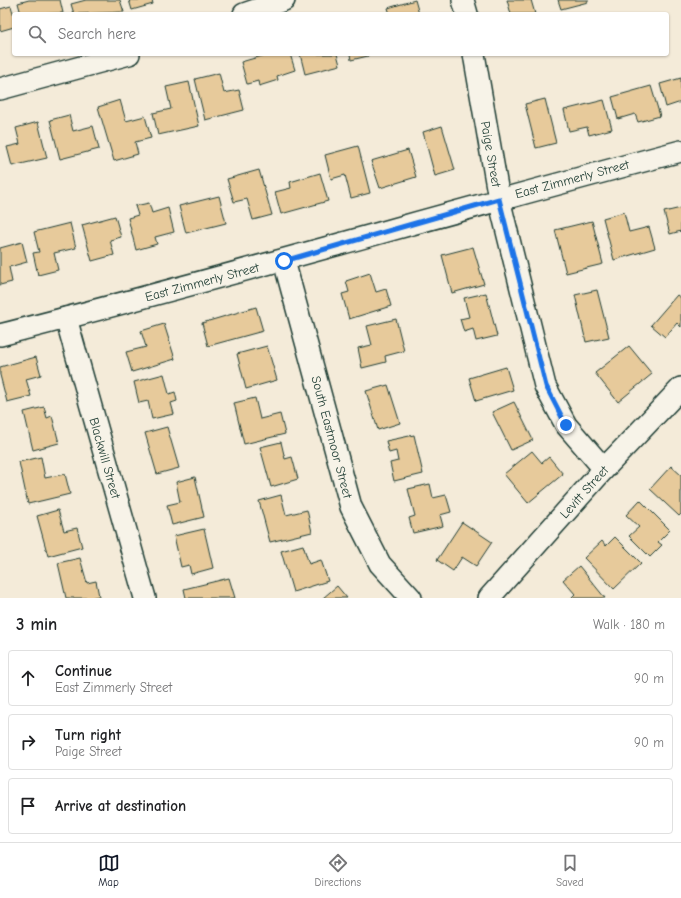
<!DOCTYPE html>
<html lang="en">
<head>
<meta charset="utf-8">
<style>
  :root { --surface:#fff; --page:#f6f6f6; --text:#202124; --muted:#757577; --line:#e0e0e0; --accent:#111827 }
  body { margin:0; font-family:"Comic Neue",sans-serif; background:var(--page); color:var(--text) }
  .stop { position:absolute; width:12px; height:12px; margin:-9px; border:3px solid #1a73e8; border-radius:50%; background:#fff }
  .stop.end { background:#1a73e8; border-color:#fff; box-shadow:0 1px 4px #0008 }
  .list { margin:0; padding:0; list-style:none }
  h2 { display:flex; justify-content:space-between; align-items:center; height:52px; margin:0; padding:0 16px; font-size:17px }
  h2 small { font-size:13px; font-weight:400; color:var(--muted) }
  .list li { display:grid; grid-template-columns:26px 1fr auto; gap:12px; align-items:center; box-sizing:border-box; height:56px; margin:0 8px 8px; padding:0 8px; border:1px solid var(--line); border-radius:4px }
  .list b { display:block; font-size:15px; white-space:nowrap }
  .list p { margin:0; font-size:13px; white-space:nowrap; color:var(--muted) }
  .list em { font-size:13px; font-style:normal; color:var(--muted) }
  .icon { flex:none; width:22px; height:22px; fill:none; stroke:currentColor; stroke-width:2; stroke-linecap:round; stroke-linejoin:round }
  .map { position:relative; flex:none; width:681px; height:598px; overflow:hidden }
  .search { position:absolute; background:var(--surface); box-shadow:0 1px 3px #0004; left:12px; right:12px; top:12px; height:44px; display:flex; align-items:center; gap:10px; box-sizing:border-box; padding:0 14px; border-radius:4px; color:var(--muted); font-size:15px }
  .sheet { height:244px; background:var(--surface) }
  nav { display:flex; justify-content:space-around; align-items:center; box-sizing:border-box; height:56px; border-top:1px solid var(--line); background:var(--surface); font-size:11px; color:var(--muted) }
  nav a { display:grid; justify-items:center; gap:2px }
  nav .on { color:var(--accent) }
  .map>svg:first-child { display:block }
  .building { fill:#e7ca9b; stroke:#1f3d34 }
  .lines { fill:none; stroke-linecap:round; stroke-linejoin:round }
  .minor-casing { stroke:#1f3d34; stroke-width:24 }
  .minor { stroke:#f7f3e8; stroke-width:21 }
  .route { stroke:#1a73e8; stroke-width:5 }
  .labels { text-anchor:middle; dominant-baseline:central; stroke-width:3; stroke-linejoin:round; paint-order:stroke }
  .street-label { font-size:13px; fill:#1f3d34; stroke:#f7f3e8 }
</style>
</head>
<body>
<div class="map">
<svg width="681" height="598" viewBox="0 0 681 598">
  <rect width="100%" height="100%" fill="#f4ebd9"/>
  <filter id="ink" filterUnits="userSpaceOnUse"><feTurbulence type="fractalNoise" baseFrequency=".025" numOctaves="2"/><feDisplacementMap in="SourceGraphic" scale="8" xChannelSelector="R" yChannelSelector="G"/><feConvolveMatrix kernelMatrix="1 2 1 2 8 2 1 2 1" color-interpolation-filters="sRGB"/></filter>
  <g filter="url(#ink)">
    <g class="building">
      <polygon points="29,0 60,0 63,13 21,14 18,3"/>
      <polygon points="86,0 120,0 124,12 74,14 71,4"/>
      <polygon points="129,0 152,0 153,4 132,10"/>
      <polygon points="415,0 419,14 390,14 388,8"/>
      <polygon points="507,0 531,0 535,14 511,14"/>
      <polygon points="558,0 588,0 588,2 561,9"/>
      <polygon points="11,6 14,16 14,27 0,31 0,9"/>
      <polygon points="269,54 290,54 295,70 277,76 278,80 259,86 258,81 247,84 241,62"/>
      <polygon points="300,54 337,54 340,65 305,74"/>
      <polygon points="350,54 368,54 368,56 351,60"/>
      <polygon points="219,73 224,93 239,90 244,110 205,120 195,79"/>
      <polygon points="681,78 681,102 666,107 660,84"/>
      <polygon points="189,82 199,126 158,135 153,113 171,109 166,87"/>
      <polygon points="651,86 660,116 638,122 635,114 618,119 612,97"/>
      <polygon points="545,99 556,143 536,148 525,104"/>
      <polygon points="120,100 126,121 145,116 151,138 135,142 138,154 114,161 98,107"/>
      <polygon points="604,100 612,129 589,135 587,127 569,131 564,110"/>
      <polygon points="69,115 73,131 93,126 99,149 60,159 50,120"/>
      <polygon points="38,122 47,158 12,166 7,147 20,144 16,128"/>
      <polygon points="442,126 455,170 435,176 423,132"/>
      <polygon points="358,146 370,193 351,198 345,175 331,179 325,155"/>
      <polygon points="408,150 416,177 380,188 371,161"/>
      <polygon points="259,170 272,215 253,220 247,199 234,202 227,179"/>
      <polygon points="320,173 328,201 281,214 275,192 291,188 290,182"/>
      <polygon points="219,196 226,223 186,233 179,206"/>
      <polygon points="149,203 152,213 168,208 174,232 155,237 157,244 136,250 128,218 138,215 135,206"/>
      <polygon points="681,208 681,231 670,234 664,212"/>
      <polygon points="624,212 629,232 649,227 655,248 614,260 603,218"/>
      <polygon points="115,216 121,237 110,240 114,255 92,261 82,225"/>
      <polygon points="592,221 603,264 566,273 555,230"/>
      <polygon points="70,223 76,248 54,253 58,270 38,275 33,253 39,252 34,232"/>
      <polygon points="22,242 27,262 9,267 12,282 0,285 0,248"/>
      <polygon points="473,247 484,284 452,293 442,255"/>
      <polygon points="370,273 376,292 386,289 391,306 349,319 342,294 349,292 346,281"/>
      <polygon points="597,290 609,337 586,342 575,295"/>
      <polygon points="486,293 497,336 476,341 473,329 464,332 460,319 469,317 464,298"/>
      <polygon points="677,295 681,298 681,327 677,323 665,337 651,325"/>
      <polygon points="256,307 263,331 208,346 202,323"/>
      <polygon points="396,319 404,351 385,356 386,362 362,368 358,348 372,345 367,326"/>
      <polygon points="164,324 175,359 132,372 126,352 146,347 141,331"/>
      <polygon points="267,346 277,380 246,389 237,354"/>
      <polygon points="629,346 652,374 618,402 595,373"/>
      <polygon points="36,357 41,375 26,379 31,396 7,402 0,375 0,367"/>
      <polygon points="506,367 513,390 476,401 469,378"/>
      <polygon points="164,374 169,394 175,392 177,401 171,403 174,414 152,419 148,401 139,403 134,382"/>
      <polygon points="388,385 400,423 378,430 366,391"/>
      <polygon points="255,398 260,419 280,414 285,434 244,444 234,403"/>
      <polygon points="514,402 533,440 511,450 492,412"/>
      <polygon points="44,407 47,418 52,416 59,443 33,450 24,412"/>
      <polygon points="167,427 179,468 157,474 145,433"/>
      <polygon points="414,435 423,474 394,481 390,463 398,461 396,451 389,453 386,441"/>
      <polygon points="281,442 285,459 292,457 298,479 271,487 260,447"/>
      <polygon points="532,451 542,463 549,457 563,474 528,503 504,474"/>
      <polygon points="41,457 45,478 65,474 70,494 28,504 19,462"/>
      <polygon points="671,466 681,475 681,514 679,516 650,489"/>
      <polygon points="195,477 204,517 172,525 167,505 180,502 176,482"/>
      <polygon points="430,484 433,498 446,495 451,512 440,515 443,526 413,533 409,518 415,516 408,489"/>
      <polygon points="281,495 286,515 307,510 312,532 270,542 259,501"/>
      <polygon points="640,500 670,530 658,542 662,545 650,557 629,536 639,527 626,515"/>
      <polygon points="58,510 64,531 77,528 82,547 48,556 37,516"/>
      <polygon points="462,522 492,542 476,566 462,557 453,571 437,560"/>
      <polygon points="204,529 213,568 191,574 189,565 181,567 174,536"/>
      <polygon points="615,537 641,563 614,589 584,558 602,541 606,546"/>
      <polygon points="303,545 309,564 321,560 328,581 293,592 281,551"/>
      <polygon points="80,558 87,583 96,581 99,596 90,598 66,598 58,563"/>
      <polygon points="579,566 605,598 571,598 575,594 563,580"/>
      <polygon points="229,578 235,598 186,598 184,589"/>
      <polygon points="337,586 347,598 323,598"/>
    </g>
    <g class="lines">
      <defs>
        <g id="minor">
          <polyline points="463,0 467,14"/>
          <polyline points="244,14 284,0"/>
          <polyline points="474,54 499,199 545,386 566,425 604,469"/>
          <polyline points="0,89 129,54"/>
          <polyline points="284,261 351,507 380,564 411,598"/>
          <polyline points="66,318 145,598"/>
          <path d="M0,335C228,277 453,211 681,151"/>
          <polyline points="489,598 604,469 681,388"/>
        </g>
      </defs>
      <use href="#minor" class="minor-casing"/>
      <use href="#minor" class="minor"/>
    </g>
  </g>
  <g class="lines" filter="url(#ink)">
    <polyline class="route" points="284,261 499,199 546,386 566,425"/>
  </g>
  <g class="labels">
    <g class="street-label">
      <text transform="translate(491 154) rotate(80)">Paige Street</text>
      <text transform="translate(572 179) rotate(-15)">East Zimmerly Street</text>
      <text transform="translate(202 282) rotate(-15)">East Zimmerly Street</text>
      <text transform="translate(332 437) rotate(75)">South Eastmoor Street</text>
      <text transform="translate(105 458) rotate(74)">Blackwill Street</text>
      <text transform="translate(584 492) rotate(-48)">Levitt Street</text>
    </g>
  </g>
</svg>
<div class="stop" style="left:284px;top:261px"></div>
<div class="stop end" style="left:566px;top:425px"></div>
<div class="search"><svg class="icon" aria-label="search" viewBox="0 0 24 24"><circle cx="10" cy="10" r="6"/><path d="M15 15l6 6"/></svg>Search here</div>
</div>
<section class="sheet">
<h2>3 min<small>Walk · 180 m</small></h2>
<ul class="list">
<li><svg class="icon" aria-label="ahead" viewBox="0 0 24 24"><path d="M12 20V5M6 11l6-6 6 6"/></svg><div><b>Continue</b><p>East Zimmerly Street</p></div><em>90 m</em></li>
<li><svg class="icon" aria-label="right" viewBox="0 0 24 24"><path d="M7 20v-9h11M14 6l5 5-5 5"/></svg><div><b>Turn right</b><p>Paige Street</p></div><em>90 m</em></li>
<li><svg class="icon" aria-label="arrive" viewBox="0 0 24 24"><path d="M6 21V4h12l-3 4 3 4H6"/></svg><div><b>Arrive at destination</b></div></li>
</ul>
</section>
<nav>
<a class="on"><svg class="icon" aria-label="map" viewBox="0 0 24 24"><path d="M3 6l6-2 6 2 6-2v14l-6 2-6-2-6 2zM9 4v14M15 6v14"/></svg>Map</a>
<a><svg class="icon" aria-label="directions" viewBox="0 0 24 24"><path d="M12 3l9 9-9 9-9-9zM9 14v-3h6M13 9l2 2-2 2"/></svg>Directions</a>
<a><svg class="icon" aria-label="saved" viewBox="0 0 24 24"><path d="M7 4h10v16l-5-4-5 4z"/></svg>Saved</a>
</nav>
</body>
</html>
